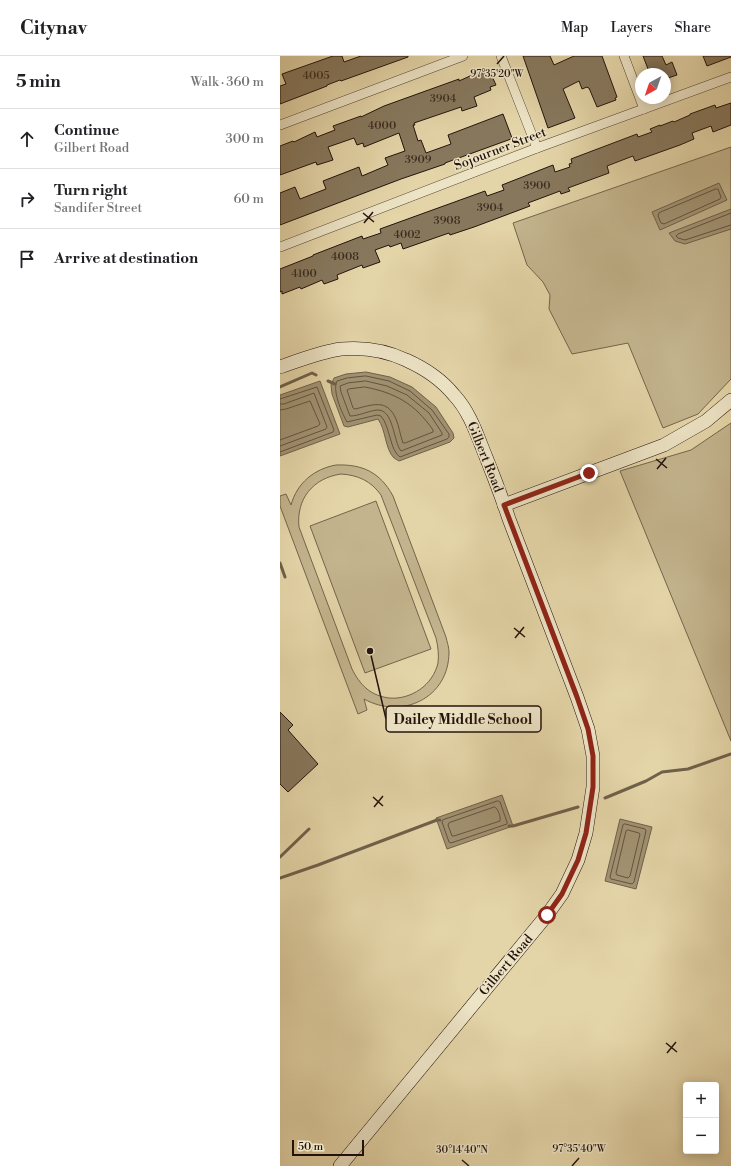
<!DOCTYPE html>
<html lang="en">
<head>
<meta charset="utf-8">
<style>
  :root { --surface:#fff; --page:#f2f2f2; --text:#202124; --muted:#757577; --line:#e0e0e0 }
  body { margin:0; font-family:"Libre Bodoni",serif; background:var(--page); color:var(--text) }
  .controls { position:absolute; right:12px; bottom:12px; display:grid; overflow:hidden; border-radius:4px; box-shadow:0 2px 10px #0003 }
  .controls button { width:36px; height:36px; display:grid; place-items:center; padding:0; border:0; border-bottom:1px solid var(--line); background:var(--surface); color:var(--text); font:20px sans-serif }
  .compass { position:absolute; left:355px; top:12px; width:36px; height:36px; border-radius:50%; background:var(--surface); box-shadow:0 2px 10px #0003; rotate:220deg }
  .scale { position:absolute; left:12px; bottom:10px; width:72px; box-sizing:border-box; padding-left:4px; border:2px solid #23130c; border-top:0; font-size:11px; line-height:14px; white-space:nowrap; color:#23130c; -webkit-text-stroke:3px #ede4c6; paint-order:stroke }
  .stop { position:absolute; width:12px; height:12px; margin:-9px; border:3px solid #8f2418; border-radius:50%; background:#fff }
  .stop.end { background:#8f2418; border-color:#fff; box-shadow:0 1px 4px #0008 }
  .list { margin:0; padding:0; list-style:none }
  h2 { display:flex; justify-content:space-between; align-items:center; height:52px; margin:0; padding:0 16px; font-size:17px }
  h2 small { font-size:13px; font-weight:400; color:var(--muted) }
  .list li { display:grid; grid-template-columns:26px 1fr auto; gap:12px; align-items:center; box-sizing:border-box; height:60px; padding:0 16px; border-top:1px solid var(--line) }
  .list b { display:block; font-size:15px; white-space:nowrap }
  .list p { margin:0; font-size:13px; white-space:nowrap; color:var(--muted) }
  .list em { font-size:13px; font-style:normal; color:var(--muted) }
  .icon { flex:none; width:22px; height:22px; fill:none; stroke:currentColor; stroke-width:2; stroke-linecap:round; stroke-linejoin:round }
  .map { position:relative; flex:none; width:451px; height:1110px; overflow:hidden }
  header { display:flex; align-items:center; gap:24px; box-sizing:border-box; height:56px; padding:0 20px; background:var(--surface); border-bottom:1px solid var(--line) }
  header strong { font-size:19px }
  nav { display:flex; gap:22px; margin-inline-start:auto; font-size:14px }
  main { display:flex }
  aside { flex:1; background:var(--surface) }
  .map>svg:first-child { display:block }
  .green { fill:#c3b48d; stroke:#73644c; fill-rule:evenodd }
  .water { fill:#a29373; stroke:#6f604a }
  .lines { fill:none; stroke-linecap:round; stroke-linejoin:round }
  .shore { stroke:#625340; stroke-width:1 }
  .stream { stroke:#6f604a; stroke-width:3 }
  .building { fill:#87785d; stroke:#23130c }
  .street-casing { stroke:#534433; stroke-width:10 }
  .secondary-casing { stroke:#23130c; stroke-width:14 }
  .street { stroke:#ede4c6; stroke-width:9 }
  .secondary { stroke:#ede4c6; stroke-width:13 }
  .route { stroke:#8f2418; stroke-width:5 }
  .ticks { fill:none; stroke:#23130c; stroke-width:1.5 }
  .labels { text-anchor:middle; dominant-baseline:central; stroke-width:3; stroke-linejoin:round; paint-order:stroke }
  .number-label { font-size:11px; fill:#3c2c20 }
  .street-label { font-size:13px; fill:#23130c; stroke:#ede4c6 }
  .ticks-label { font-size:10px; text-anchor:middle; fill:#23130c; stroke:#ede4c6; stroke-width:3; stroke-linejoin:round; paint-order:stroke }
  .leader { fill:none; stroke:#23130c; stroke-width:1.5 }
  .callout-dot { fill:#23130c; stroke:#ede4c6; stroke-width:1.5 }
  .callout { fill:#ede4c6; stroke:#23130c; stroke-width:1.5 }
  .callout-label { font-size:14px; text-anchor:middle; font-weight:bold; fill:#23130c }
</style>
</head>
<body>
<header>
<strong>Citynav</strong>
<nav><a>Map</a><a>Layers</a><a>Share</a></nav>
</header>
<main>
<aside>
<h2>5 min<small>Walk · 360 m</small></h2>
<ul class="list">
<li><svg class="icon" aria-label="ahead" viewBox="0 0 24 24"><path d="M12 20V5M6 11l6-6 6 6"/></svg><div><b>Continue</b><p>Gilbert Road</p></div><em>300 m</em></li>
<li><svg class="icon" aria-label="right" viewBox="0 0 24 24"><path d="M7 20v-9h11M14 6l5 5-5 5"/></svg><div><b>Turn right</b><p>Sandifer Street</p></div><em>60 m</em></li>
<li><svg class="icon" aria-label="arrive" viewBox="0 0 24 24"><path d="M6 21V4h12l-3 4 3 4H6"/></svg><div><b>Arrive at destination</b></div></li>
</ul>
</aside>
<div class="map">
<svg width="451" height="1110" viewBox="0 0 451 1110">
  <rect width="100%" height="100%" fill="#e4d5a8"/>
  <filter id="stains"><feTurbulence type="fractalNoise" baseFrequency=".005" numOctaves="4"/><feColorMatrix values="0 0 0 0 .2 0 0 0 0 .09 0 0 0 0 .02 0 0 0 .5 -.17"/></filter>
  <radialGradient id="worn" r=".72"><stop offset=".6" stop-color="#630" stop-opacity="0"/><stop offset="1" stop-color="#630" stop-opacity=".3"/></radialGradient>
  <g class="green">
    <polygon points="451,91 451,323 418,358 383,372 348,287 292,298 269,253 270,239 263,226 247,209 233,167"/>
    <polygon points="451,367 451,685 340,415 411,394"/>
    <path d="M56,409C82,408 100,416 113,440L166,581C167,586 169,591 169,596C169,642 122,664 84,643L87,654L78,658L0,450V440L6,438L11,449C17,427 34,413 56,409ZM61,418C78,419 91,425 101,439L156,582C158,590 159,599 158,607C153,629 131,644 109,642C101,641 93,638 87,633C80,627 76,621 72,613L19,471C16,443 33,422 61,418Z"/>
    <polygon points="96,445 151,593 85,617 30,470"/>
  </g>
  <g class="water">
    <polygon points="439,127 447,144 380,174 372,156"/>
    <polygon points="451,153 451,173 405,188 395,185 389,177"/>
    <path d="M86,316L110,321L132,331L156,351L173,377L174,382L170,386L119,405C119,405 114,402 114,402C105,393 106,374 98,363L68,371L64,370L52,338L51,329L54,322L66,318Z"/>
    <polygon points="40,325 60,378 0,400 0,339"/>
    <polygon points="222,739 233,770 167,793 156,762"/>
    <polygon points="340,763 372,771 356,833 325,825"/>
  </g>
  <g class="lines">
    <g class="shore">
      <polygon points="436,133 438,133 441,141 440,143 384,168 381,167 378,160 379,157"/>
      <polyline points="451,157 398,178 396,180 398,182 405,184 451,169"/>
      <path d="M86,320L109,325L130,335L152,354L169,378V381L167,383L120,401C110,395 110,370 101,360L97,359L67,366C62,357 52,335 57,325L67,322Z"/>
      <path d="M86,325L107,330L127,339L149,357L162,377V379L121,395C113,385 114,353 97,354C88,355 79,360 70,360L61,336L60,330L68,327Z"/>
      <path d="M85,331C116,337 135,348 153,374V376L125,387H123C120,379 119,370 116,363C107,342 92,349 75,353L73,352L67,334L69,333Z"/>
      <polyline points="0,343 37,331 54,374 53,376 0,396"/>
      <polyline points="0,348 4,348 34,337 47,371 46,373 0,390"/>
      <polyline points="0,354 6,353 30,345 40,368 38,370 0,384"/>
      <polygon points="218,745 220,746 227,766 227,768 171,787 169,786 162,766 163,764"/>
      <path d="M215,751C218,753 221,761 220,765L174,780H172L168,769L169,767Z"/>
      <polygon points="345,768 365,773 366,775 354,826 352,828 331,823 330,821 343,769"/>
      <polygon points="348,774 359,777 360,778 350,820 348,822 337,819 336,817 346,775"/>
    </g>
    <g class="stream">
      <polyline points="48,325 55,328"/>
      <polyline points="0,331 32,317 36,319"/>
      <polyline points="0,507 5,521"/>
      <polyline points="325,742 366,725 382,716 408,713 451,698"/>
      <polyline points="229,770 233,770 298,751"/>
      <polyline points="0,801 29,773"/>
      <polyline points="0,822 38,809 157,764 160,764"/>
    </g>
  </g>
  <g class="building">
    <polygon points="53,0 62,0 64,6 81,0 128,0 128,1 61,25 60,24 47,29 47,30 0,48 0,30 6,28 2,18"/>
    <polygon points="243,0 270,0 274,9 294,0 322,0 337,41 335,42 336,44 317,51 309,32 308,32 307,31 302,33 299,25 283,33 295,62 268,72"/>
    <polygon points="363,0 382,0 386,9 392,6 397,19 385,23 385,18 370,18"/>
    <polygon points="423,0 451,0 451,1 427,10"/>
    <polygon points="201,15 202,17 206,15 207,17 210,16 216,29 210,31 211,34 194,41 197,50 182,55 181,51 134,67 135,69 133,69 138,85 141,84 146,97 171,88 168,79 223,58 232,82 231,83 165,107 165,108 121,123 0,169 0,137 15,131 20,143 46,133 43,125 79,111 82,120 108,109 105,102 125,95 119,77 84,91 83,87 77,89 74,82 48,91 53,104 37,109 36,106 0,119 0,90 13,85 14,86 35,76 37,81 55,74 53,70 81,60 81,61 104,50 179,23 179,25"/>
    <polygon points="451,47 451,69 433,76 431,70 412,77 414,83 400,89 355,105 353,100 327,110 329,117 288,132 290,135 281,138 280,135 248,147 250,150 194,171 170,179 169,177 123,193 121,187 110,191 109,189 95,194 100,206 83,212 82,209 57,219 58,223 44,228 42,224 21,233 20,231 2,238 2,235 0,236 0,213 33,200 33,199 82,180 83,183 101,177 100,173 205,135 207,140 224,134 222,129 273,109 275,116 290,111 289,108 292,107 291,103 357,78 358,81 372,76 370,73 380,69 380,70 393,65 394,66 410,59 410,58 435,49 436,52"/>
    <polygon points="0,656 13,669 8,674 38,708 8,736 0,728"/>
  </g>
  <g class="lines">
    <defs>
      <g id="street">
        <polyline points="221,0 257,92"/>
        <polyline points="344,0 364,53"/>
        <polyline points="0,69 183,0"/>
        <polyline points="0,191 257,92 451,21"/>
      </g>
      <g id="secondary">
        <path d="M0,311C20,304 40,296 61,293C83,291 105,294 126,304C144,312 161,323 174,339C190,356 197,379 206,401C214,421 222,442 229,463C252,522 274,582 297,641L308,673L313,700V731L306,777L298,804L282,838L267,859L60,1110"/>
        <polyline points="224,449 384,389 426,365 451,344"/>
      </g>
    </defs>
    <use href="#street" class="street-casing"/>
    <use href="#secondary" class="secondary-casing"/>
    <use href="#street" class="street"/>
    <use href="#secondary" class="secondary"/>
  </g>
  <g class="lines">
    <polyline class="route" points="267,859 282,838 298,804 306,777 313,731 313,700 308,673 297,641 224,449 309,417"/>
  </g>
  <path class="ticks" d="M217,8L224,0M83,157L94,166M84,167L93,156M376,403L387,412M377,413L386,402M234,572L245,581M235,582L244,571M93,741L103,750M94,751L103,740M386,987L397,996M387,997L396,986M182,1104L189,1110M292,1110L299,1102"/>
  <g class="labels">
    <g class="number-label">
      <text x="36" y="20">4005</text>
      <text x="163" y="43">3904</text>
      <text x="102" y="70">4000</text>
      <text x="138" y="104">3909</text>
      <text x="257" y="130">3900</text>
      <text x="210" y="152">3904</text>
      <text x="167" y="165">3908</text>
      <text x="127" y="179">4002</text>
      <text x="65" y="201">4008</text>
      <text x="24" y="218">4100</text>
    </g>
    <g class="street-label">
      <text transform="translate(220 93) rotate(-21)">Sojourner Street</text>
      <text transform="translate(205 401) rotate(68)">Gilbert Road</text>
      <text transform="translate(226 909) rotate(-50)">Gilbert Road</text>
    </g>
  </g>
  <g class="ticks-label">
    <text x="217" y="21">97°35'20"W</text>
    <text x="299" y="1096">97°35'40"W</text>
    <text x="182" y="1097">30°14'40"N</text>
  </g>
  <path class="leader" d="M90 595L106 663"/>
  <circle class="callout-dot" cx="90" cy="595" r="4"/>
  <rect class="callout" x="106" y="650" width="155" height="26" rx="4"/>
  <g class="callout-label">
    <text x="183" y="668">Dailey Middle School</text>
  </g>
  <rect width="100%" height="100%" filter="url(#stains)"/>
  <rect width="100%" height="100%" fill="url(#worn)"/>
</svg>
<div class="controls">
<button>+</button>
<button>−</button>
</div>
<svg class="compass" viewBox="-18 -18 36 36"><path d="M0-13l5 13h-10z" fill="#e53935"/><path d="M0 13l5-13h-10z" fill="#757577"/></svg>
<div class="scale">50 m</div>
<div class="stop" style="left:267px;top:859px"></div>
<div class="stop end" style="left:309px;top:417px"></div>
</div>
</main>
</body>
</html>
